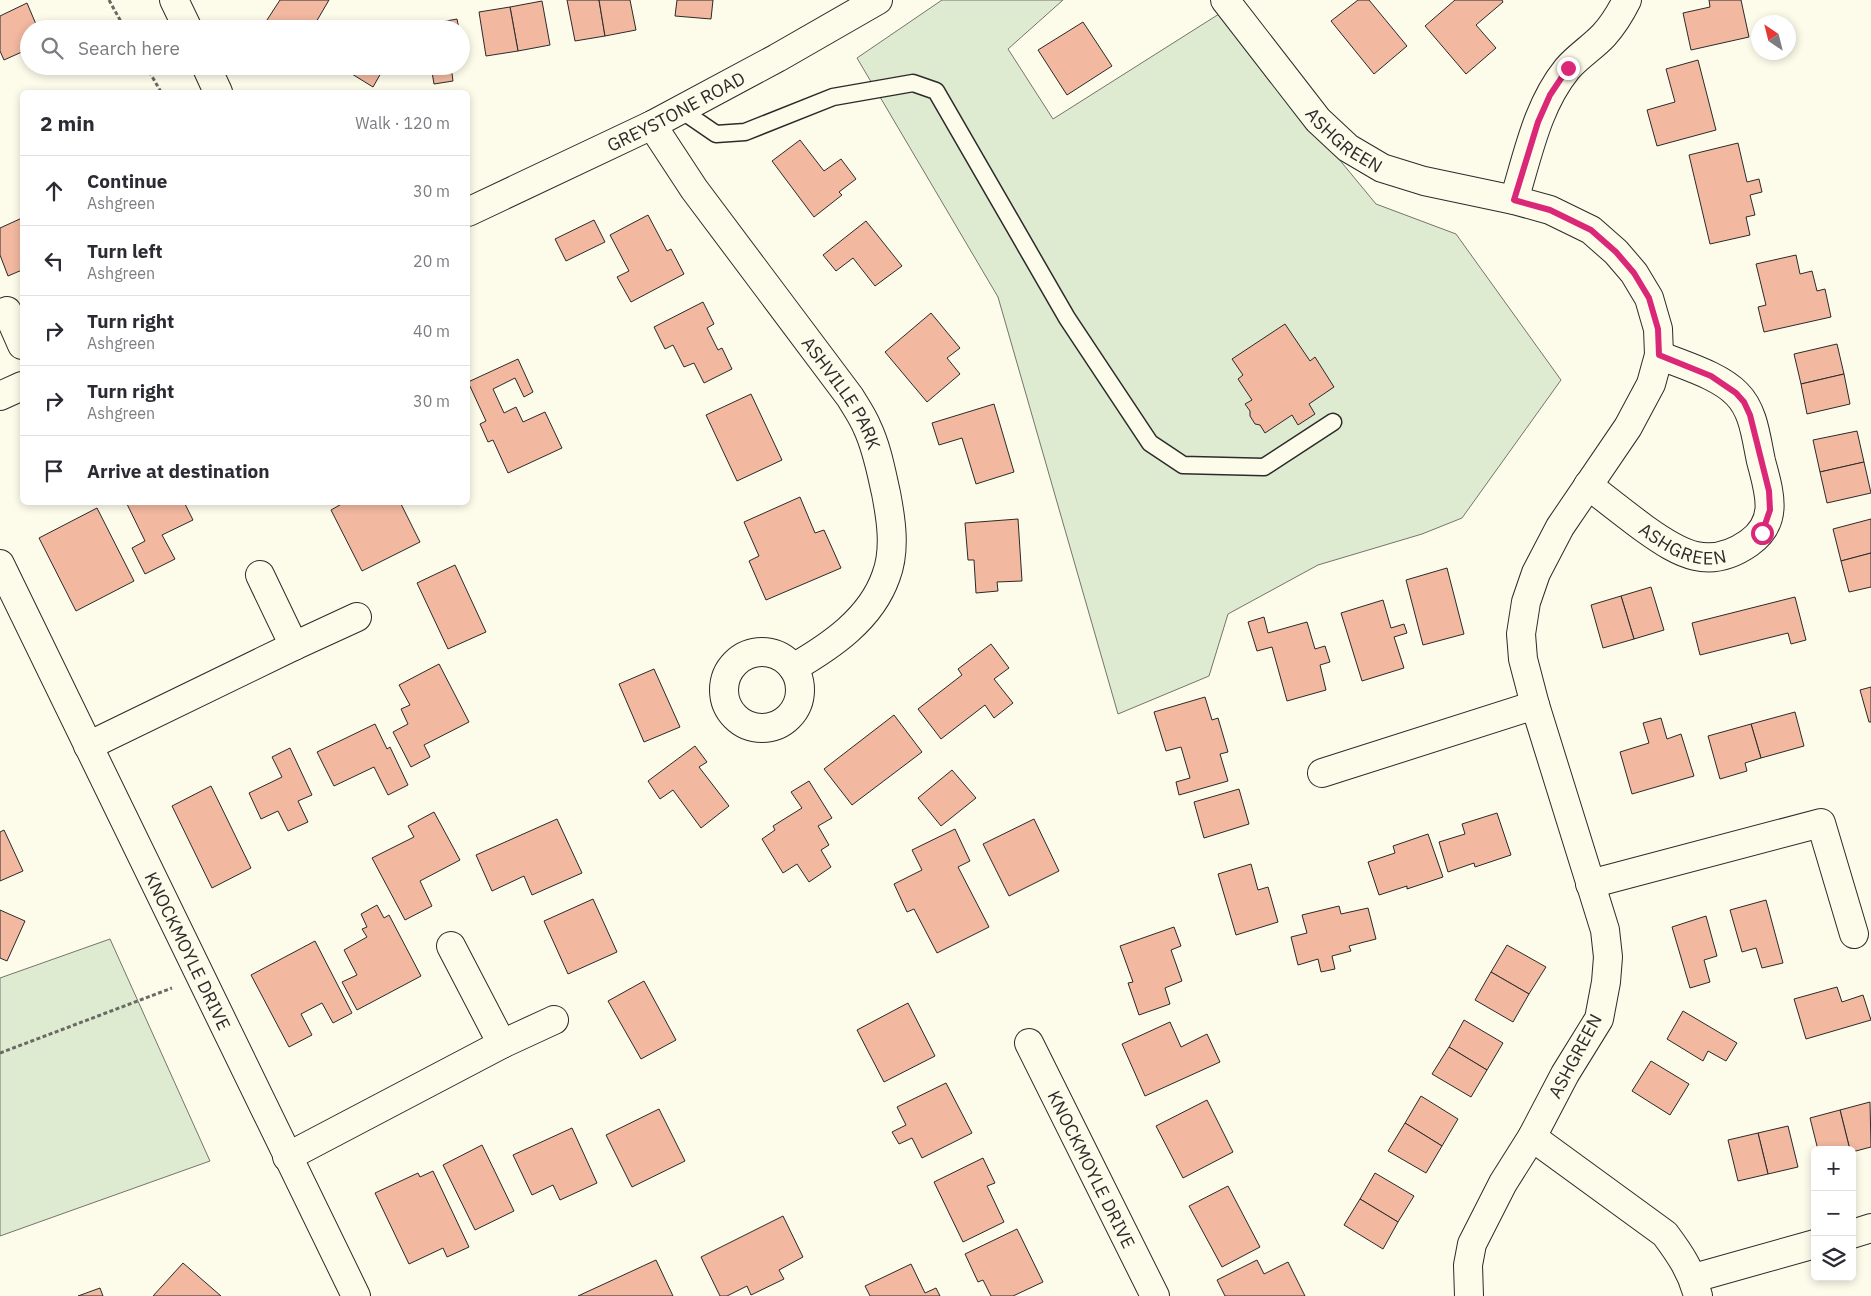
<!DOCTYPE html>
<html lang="en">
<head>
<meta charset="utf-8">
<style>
  :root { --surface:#fff; --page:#f7f7f7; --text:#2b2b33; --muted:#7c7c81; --line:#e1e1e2 }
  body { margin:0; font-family:"IBM Plex Sans",sans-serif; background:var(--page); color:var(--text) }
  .controls { position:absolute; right:15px; bottom:15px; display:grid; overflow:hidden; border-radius:8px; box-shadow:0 2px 8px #0003 }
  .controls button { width:45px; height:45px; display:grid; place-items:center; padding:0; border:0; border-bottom:1px solid var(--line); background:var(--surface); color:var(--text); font:25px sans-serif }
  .compass { position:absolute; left:1751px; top:15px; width:45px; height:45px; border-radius:50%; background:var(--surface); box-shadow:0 2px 8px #0003; rotate:325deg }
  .stop { position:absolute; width:15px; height:15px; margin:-11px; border:4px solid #db2777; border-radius:50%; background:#fff }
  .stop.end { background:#db2777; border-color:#fff; box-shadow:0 1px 5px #0008 }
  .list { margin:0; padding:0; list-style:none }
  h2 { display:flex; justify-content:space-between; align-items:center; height:65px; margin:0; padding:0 20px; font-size:21px }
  h2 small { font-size:16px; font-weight:400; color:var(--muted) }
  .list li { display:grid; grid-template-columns:32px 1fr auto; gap:15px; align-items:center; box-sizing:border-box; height:70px; padding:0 20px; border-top:1px solid var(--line) }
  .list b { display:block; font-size:19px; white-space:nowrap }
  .list p { margin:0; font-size:16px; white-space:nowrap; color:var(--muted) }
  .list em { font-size:16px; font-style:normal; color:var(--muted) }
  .icon { flex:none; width:28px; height:28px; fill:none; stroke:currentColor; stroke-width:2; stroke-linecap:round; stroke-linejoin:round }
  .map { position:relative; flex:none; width:1871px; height:1296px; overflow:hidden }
  .search { position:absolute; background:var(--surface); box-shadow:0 2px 8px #0003; left:20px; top:20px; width:450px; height:55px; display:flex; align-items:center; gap:12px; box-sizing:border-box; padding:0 18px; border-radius:28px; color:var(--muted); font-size:19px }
  .panel { position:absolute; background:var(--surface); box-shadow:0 2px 8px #0003; left:20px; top:90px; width:450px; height:415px; border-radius:8px }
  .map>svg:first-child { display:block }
  .green { fill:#deebd1; stroke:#74746e }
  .building { fill:#f2b8a0; stroke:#2b2b2b }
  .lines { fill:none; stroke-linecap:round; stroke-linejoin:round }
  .service-casing { stroke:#2b2b2b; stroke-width:19 }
  .minor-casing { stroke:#2b2b2b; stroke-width:30 }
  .secondary-casing { stroke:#2b2b2b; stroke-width:30 }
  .path { stroke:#6a6964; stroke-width:3; stroke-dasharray:4 2.5; stroke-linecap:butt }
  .service { stroke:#fdfbea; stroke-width:16 }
  .minor { stroke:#fdfbea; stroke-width:28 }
  .secondary { stroke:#fdfbea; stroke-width:28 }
  .route { stroke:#db2777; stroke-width:6 }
  .labels { text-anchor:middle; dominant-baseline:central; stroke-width:4; stroke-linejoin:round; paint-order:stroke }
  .street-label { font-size:18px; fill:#2b2b2b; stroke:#fdfbea }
</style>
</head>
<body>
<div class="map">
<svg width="1871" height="1296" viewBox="0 0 1871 1296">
  <rect width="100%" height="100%" fill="#fdfbea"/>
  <g class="green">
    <polygon points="942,0 1063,0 1008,49 1053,119 1219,14 1376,204 1456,234 1561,380 1462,518 1422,534 1318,565 1228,614 1209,676 1118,714 998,297 857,58"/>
    <polygon points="110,939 210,1161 0,1236 0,978"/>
  </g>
  <g class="building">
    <polygon points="280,0 329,0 312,29 274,29 265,23"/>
    <polygon points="567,0 599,0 605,36 575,41"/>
    <polygon points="599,0 630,0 636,30 605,36"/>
    <polygon points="677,0 713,0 711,19 675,16"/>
    <polygon points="1358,0 1369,0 1407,46 1374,74 1331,21"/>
    <polygon points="1455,0 1502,0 1503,2 1476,25 1496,48 1466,74 1425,26"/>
    <polygon points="1709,0 1741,0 1749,37 1691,50 1683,13 1710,7"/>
    <polygon points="542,1 550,45 518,51 510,7"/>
    <polygon points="27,3 38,29 29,29 29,63 24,51 4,60 0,51 0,16"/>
    <polygon points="510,7 518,51 486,56 479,12"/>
    <polygon points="457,19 459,29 424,29 424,25"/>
    <polygon points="1083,22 1112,66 1067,95 1038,50"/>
    <polygon points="1698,60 1716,130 1657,146 1647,110 1675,102 1666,69"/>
    <polygon points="339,66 385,66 373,87"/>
    <polygon points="451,66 453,81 434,84 431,66"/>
    <polygon points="800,140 824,171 841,159 856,179 839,192 842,195 814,217 772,161"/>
    <polygon points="1738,143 1747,182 1759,179 1762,192 1750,195 1755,215 1746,217 1750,235 1710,244 1689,155"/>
    <polygon points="648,215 667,251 671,249 684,274 631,302 617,277 629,271 610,235"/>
    <polygon points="22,218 22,270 8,276 0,255 0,228"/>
    <polygon points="594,220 605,242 566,261 555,239"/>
    <polygon points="866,221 902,266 875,286 853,258 836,271 823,255"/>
    <polygon points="1796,255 1800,274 1812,271 1817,291 1825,289 1831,317 1764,332 1758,307 1766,305 1756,264"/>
    <polygon points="703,302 714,324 707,328 718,350 722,348 732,369 704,383 694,363 684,367 673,345 665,349 654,327"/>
    <polygon points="931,313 960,348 947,358 960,374 927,402 885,352"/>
    <polygon points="1285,324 1310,361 1315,357 1334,387 1309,404 1315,414 1298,425 1292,415 1265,433 1260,425 1255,424 1250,416 1250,411 1245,404 1252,400 1238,379 1243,375 1232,359"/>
    <polygon points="1837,344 1844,374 1801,384 1794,354"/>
    <polygon points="518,359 533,392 524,397 515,378 493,389 504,413 516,407 523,422 545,412 562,448 508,473 493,440 488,442 480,424 486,421 468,382"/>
    <polygon points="1844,374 1850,404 1807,414 1801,384"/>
    <polygon points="751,394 782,460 737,481 706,415"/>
    <polygon points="994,404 1014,472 976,484 962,438 939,445 932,423"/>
    <polygon points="1857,431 1864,462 1820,472 1813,440"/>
    <polygon points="1864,462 1871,493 1827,503 1820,472"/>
    <polygon points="800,497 815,533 824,530 841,568 766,600 749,561 759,556 744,522"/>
    <polygon points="126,502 184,502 193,520 162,535 175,559 145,574 132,548 145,541"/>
    <polygon points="345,502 400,502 420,542 362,571 331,510"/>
    <polygon points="97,508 134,581 76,611 39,538"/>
    <polygon points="1018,519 1022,581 997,582 998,591 976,593 974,560 968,560 965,523"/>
    <polygon points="1871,519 1871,553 1841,561 1833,529"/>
    <polygon points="1871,553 1871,587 1849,592 1841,561"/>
    <polygon points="455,565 486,632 448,649 417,583"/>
    <polygon points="1447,568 1464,634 1423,645 1406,580"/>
    <polygon points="1651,587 1664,630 1634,639 1621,596"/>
    <polygon points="1621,596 1634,639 1603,648 1591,605"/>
    <polygon points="1795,597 1806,640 1791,644 1788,633 1700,655 1692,623"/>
    <polygon points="1383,600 1391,628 1404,624 1407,633 1394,637 1404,668 1362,681 1341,613"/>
    <polygon points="1264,617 1268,633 1307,622 1315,649 1325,646 1330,662 1320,665 1326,690 1287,701 1272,647 1257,651 1248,622"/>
    <polygon points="991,644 1009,668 994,679 1013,703 994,718 985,705 941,739 918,709 962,675 958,669"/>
    <polygon points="439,664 469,722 424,745 430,757 411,767 393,732 408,724 401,709 410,705 399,685"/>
    <polygon points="654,669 680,727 644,742 619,684"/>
    <polygon points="1871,687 1871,722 1869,722 1860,690"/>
    <polygon points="1205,697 1212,720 1218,718 1228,752 1220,754 1228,781 1179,795 1176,782 1190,778 1181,747 1166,751 1154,712"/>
    <polygon points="1795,712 1804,746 1761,758 1751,724"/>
    <polygon points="894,715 922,752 852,805 824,769"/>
    <polygon points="1661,718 1667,739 1681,734 1694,776 1632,794 1620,752 1649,743 1643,723"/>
    <polygon points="375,724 387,749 390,747 408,785 388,795 374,767 334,786 317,752"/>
    <polygon points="1751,724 1761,758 1745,763 1747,771 1720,779 1708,736"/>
    <polygon points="695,746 707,762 699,767 729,806 701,828 673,790 660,799 648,781"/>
    <polygon points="290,748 312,795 298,801 308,822 288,831 278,811 261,819 249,793 282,777 272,757"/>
    <polygon points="952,770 976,798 941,826 918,798"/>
    <polygon points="809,781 832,818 818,826 829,845 821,850 831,867 809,882 797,864 783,873 762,839 775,830 773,826 802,808 791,792"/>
    <polygon points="211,786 251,868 212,888 172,806"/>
    <polygon points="1239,789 1249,824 1204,838 1194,802"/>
    <polygon points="434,812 460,860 420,881 432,906 405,920 372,858 414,837 408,826"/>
    <polygon points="1497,813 1511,855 1475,867 1474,863 1448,872 1439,842 1465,834 1462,824"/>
    <polygon points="557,819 582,873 532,895 524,876 492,891 476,855"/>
    <polygon points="1034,819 1059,871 1009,896 983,844"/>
    <polygon points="955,829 970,861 958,867 989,927 937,953 914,909 907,912 894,884 922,870 912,850"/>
    <polygon points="4,830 23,871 0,881 0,832"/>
    <polygon points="1428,834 1443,877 1407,889 1407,886 1379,895 1368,862 1395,853 1393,846"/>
    <polygon points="1251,864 1258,890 1268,887 1278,922 1236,935 1218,874"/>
    <polygon points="593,899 617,952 568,974 544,921"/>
    <polygon points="1766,900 1783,963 1762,968 1756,948 1742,952 1730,910"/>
    <polygon points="377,905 384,918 389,915 421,976 357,1010 342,982 357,975 344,950 367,937 362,929 367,927 361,914"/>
    <polygon points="1339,906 1341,914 1368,908 1376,939 1349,946 1351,951 1332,956 1335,969 1321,972 1318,959 1298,965 1291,937 1307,933 1302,915"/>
    <polygon points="0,910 25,921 7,961 0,958"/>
    <polygon points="1706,916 1717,956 1704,960 1710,982 1690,988 1672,927"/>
    <polygon points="1174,927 1181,946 1171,950 1182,981 1165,988 1170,1004 1139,1015 1128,983 1133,982 1120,946"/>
    <polygon points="315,941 352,1013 333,1023 322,1003 301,1014 312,1035 289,1047 251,975"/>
    <polygon points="1507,945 1546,967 1529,994 1491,972"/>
    <polygon points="1491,972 1529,994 1513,1022 1475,1000"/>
    <polygon points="644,981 676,1040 641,1059 608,1001"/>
    <polygon points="1837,987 1842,1002 1863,995 1871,1020 1806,1039 1794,999"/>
    <polygon points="908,1003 935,1056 884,1082 857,1030"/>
    <polygon points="1683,1011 1737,1043 1726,1061 1708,1051 1703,1061 1667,1039"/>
    <polygon points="1464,1020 1503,1043 1487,1070 1449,1047"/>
    <polygon points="1170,1022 1181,1047 1207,1034 1220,1062 1145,1096 1122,1044"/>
    <polygon points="1449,1047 1487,1070 1471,1097 1432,1074"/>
    <polygon points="1651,1061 1689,1084 1670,1115 1632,1091"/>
    <polygon points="946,1083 972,1133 922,1158 912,1138 899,1144 892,1132 906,1125 897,1107"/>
    <polygon points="1421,1096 1458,1119 1442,1146 1405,1123"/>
    <polygon points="1207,1100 1233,1152 1183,1178 1156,1126"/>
    <polygon points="1870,1102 1871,1147 1852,1152 1852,1150 1850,1150 1840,1110"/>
    <polygon points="659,1109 685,1161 632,1187 606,1135"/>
    <polygon points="1840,1110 1850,1150 1818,1150 1810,1118"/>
    <polygon points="1405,1123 1442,1146 1426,1173 1388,1151"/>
    <polygon points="1788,1126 1798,1167 1768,1174 1758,1133"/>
    <polygon points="572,1128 597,1183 560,1200 553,1185 532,1195 513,1155"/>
    <polygon points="1758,1133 1768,1174 1738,1181 1728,1140"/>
    <polygon points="482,1145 514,1211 475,1230 443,1165"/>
    <polygon points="983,1158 995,1183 987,1186 1004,1222 963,1242 934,1182"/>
    <polygon points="433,1171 469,1247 447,1257 443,1248 409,1264 375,1193 418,1173 420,1177"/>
    <polygon points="1375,1173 1414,1196 1398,1222 1360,1199"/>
    <polygon points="1228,1186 1260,1247 1222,1267 1189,1206"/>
    <polygon points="1360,1199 1398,1222 1383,1249 1344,1225"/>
    <polygon points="783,1216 803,1257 779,1270 784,1279 751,1295 747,1286 727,1296 720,1296 701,1257"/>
    <polygon points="1017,1229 1043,1282 1013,1296 991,1296 983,1280 978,1282 965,1254"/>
    <polygon points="656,1260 673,1296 578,1296"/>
    <polygon points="1257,1260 1264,1274 1288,1262 1305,1296 1225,1296 1217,1280"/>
    <polygon points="183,1263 221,1296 153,1296"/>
    <polygon points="911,1264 925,1293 936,1288 940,1296 870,1296 865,1286"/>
    <polygon points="100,1288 103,1296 78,1296"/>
  </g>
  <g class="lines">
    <defs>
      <polyline id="service" points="681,110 716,134 745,132 833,97 913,83 936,91 1067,318 1150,443 1183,465 1264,467 1333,422"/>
      <g id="minor">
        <polyline points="174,0 188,29"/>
        <path id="s1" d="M1225,0L1318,120L1348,148L1382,168L1424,181L1514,200L1550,210L1591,230L1616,252L1634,273L1649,298L1658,329L1659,355L1651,384L1628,427L1560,527L1536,573L1526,602L1521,634L1523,659L1535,705L1605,930L1608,957L1606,982L1599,1019L1565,1074L1532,1137L1503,1183L1472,1244L1468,1265L1469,1296"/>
        <polyline points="206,66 218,92"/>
        <path id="s2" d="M652,125L694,189L850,397C856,407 863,417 867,427C877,448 881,471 886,493C891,519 896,550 886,576C871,619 831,646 793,668"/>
        <path d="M1514,200C1528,155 1537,106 1567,69C1578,56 1593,47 1604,35C1613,25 1621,12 1627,0"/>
        <polyline points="7,311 22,345"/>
        <path id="s3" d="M1588,485C1607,500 1626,515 1645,529C1680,554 1709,571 1749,543C1780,521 1769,492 1761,461C1756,438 1754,411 1737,394C1719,375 1682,365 1659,355"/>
        <path id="s4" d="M0,564L356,1296"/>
        <polyline points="260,575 294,646"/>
        <circle cx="762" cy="690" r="38"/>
        <polyline points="88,746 294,646 357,617"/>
        <polyline points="1322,773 1535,705"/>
        <polyline points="1590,884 1821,823 1854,934"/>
        <polyline points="451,946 502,1044"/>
        <path id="s5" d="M1029,1043L1155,1296"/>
        <path d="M1532,1137L1665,1234C1680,1254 1692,1272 1698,1296"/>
        <polyline points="287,1157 502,1044 554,1020"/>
        <polyline points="1852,1234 1871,1228"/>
        <polyline points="1694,1278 1815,1244"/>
      </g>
      <g id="secondary">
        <path id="s6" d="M468,212L652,125L777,58L878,0"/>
        <polyline points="0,396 22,386"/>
      </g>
    </defs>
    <use href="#service" class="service-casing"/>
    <use href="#minor" class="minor-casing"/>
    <use href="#secondary" class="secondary-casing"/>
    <g class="path">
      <polyline points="109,0 125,29"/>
      <polyline points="146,66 161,92"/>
      <polyline points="0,1053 172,988"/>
    </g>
    <use href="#service" class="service"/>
    <use href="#minor" class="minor"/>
    <use href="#secondary" class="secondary"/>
  </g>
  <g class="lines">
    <polyline class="route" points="1568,68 1550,95 1538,122 1514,200 1550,210 1591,230 1616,252 1634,273 1649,298 1658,329 1659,355 1711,376 1736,393 1744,402 1750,415 1769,491 1770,510 1762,533"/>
  </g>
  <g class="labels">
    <g class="street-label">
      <text stroke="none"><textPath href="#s6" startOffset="231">GREYSTONE ROAD</textPath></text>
      <text stroke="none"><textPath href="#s1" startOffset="185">ASHGREEN</textPath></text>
      <text stroke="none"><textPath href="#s2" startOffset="329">ASHVILLE PARK</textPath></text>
      <text stroke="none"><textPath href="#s3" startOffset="114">ASHGREEN</textPath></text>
      <text stroke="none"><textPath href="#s4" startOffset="430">KNOCKMOYLE DRIVE</textPath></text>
      <text transform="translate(1575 1056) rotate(-62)">ASHGREEN</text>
      <text stroke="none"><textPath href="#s5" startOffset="141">KNOCKMOYLE DRIVE</textPath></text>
    </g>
  </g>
</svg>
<div class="controls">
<button>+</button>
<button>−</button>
<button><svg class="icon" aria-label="layers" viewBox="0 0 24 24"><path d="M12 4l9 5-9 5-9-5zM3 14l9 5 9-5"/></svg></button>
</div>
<svg class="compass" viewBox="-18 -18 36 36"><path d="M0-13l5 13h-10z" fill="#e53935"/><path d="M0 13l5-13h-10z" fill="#7c7c81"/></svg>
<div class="stop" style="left:1762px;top:533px"></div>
<div class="stop end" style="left:1568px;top:68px"></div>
<div class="search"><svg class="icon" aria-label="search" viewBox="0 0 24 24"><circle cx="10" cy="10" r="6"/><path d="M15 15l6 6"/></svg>Search here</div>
<section class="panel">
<h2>2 min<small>Walk · 120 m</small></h2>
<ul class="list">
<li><svg class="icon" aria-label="ahead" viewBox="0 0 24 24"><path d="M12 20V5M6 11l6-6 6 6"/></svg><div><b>Continue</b><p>Ashgreen</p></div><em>30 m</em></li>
<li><svg class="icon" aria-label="left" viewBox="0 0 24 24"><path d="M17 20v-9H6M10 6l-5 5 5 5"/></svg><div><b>Turn left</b><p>Ashgreen</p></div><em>20 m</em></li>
<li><svg class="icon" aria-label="right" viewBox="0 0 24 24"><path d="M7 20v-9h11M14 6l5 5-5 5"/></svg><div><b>Turn right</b><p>Ashgreen</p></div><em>40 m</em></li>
<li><svg class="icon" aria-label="right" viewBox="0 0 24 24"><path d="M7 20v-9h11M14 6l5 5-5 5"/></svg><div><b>Turn right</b><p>Ashgreen</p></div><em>30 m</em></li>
<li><svg class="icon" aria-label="arrive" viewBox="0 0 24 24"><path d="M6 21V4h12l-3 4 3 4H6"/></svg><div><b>Arrive at destination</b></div></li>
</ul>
</section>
</div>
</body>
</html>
